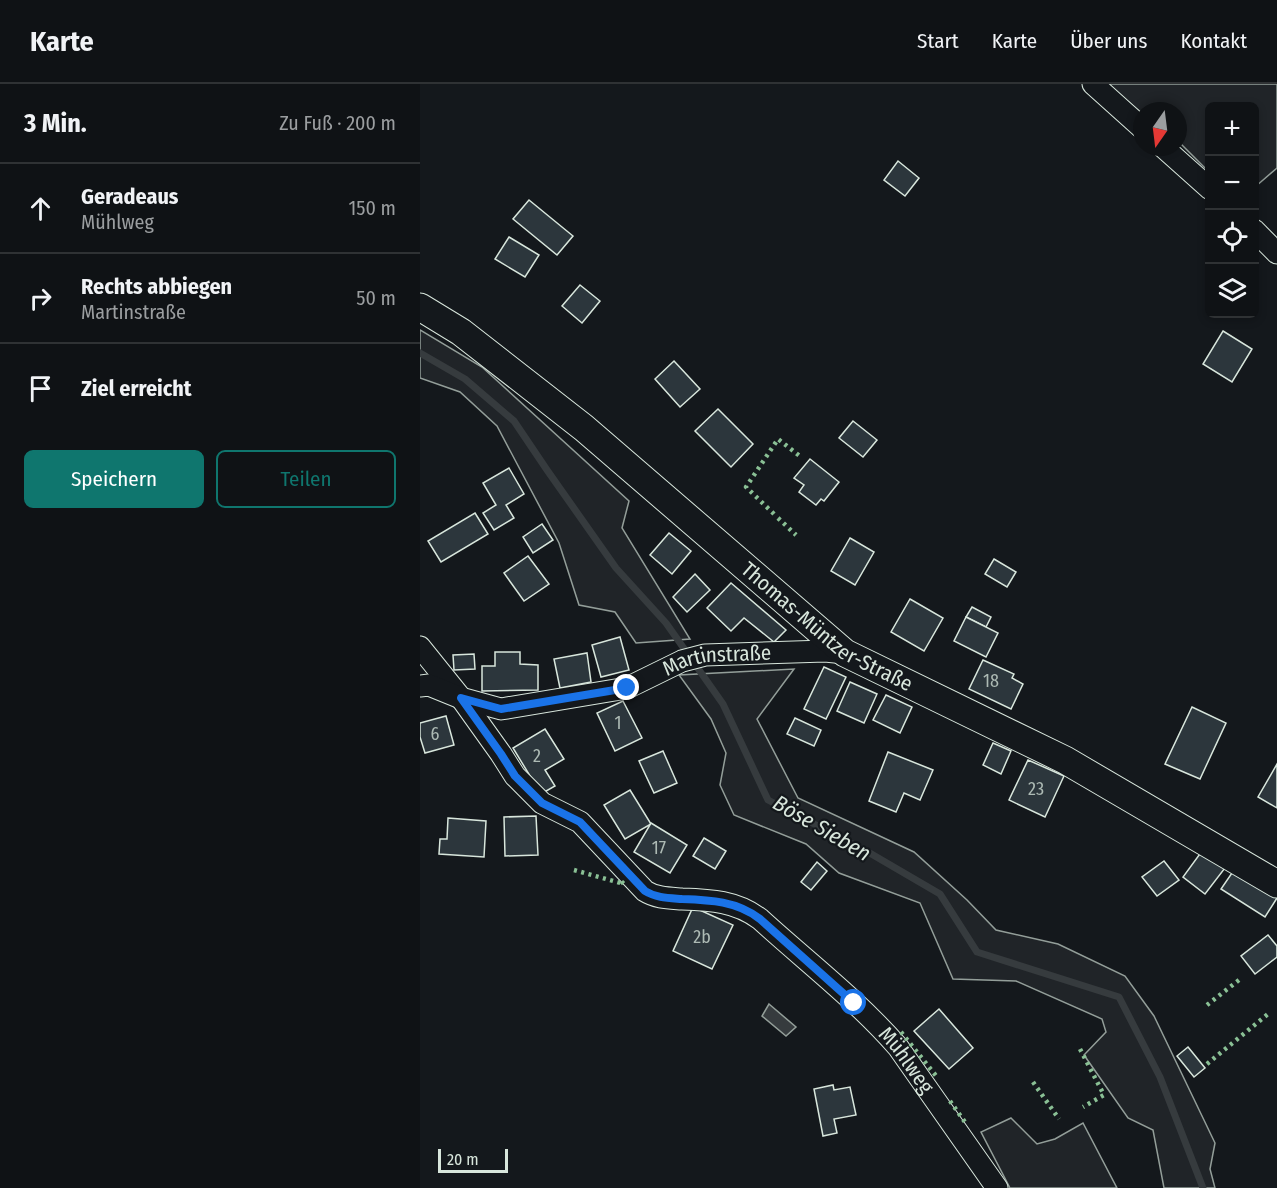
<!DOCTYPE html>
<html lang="de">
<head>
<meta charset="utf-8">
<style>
  :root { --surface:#0f1215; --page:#181b1e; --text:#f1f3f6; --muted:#9b9ea0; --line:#2f3234; --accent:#0f766e }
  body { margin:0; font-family:"Fira Sans Condensed",sans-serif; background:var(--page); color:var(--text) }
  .controls { position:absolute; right:18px; top:18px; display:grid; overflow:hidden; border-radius:9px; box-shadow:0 3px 9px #0003 }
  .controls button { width:54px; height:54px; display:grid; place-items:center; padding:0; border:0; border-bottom:2px solid var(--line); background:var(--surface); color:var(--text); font:30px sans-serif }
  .compass { position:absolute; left:713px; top:18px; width:54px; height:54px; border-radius:50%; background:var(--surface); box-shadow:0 3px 9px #0003; rotate:194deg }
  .scale { position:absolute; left:18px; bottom:15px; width:70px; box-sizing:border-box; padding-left:6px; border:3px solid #d8e6dc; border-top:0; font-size:16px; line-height:21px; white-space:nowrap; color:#d8e6dc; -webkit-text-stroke:4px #14181c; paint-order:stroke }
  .stop { position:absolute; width:18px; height:18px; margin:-14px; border:4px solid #1a73e8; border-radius:50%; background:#fff }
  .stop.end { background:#1a73e8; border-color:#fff; box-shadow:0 2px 6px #0008 }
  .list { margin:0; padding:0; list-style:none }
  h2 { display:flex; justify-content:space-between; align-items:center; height:78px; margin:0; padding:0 24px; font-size:26px }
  h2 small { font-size:20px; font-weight:400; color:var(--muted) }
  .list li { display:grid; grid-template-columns:39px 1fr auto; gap:18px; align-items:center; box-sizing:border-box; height:90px; padding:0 24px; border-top:2px solid var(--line) }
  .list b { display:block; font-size:22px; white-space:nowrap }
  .list p { margin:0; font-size:20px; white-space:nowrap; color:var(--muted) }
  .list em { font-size:20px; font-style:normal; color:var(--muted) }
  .actions { display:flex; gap:12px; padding:18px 24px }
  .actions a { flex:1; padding:14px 0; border:2px solid var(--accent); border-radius:9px; text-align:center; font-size:21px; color:var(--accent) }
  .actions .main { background:var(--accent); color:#fff }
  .icon { flex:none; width:33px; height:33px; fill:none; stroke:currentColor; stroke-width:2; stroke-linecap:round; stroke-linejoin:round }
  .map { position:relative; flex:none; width:857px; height:1104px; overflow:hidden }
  header { display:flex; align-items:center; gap:36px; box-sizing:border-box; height:84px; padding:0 30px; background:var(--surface); border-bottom:2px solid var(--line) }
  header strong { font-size:28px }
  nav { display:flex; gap:33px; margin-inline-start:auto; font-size:21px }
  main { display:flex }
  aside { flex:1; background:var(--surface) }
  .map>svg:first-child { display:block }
  .green { fill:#202428; stroke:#939e99; stroke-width:1.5 }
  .water { fill:#363b3e; stroke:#939e99; stroke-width:1.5 }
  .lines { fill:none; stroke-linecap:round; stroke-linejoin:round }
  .stream { stroke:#363b3e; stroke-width:7 }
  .building { fill:#2c363c; stroke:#d8e6dc; stroke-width:1.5 }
  .minor-casing { stroke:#d8e6dc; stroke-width:23 }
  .tertiary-casing { stroke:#d8e6dc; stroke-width:29 }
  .minor { stroke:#14181c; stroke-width:21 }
  .tertiary { stroke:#14181c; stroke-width:27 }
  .hedge { stroke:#8ac095; stroke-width:4.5; stroke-dasharray:3 4.5; stroke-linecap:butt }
  .route { stroke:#1a73e8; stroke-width:8 }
  .labels { text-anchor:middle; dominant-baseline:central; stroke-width:4.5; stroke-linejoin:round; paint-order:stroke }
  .number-label { font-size:18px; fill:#adbab4 }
  .street-label { font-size:21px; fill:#d8e6dc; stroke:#14181c }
  .water-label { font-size:22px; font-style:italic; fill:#d8e6dc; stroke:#14181c }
</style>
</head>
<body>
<header>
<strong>Karte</strong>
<nav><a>Start</a><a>Karte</a><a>Über uns</a><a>Kontakt</a></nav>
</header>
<main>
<aside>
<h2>3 Min.<small>Zu Fuß · 200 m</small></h2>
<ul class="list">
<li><svg class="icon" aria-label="ahead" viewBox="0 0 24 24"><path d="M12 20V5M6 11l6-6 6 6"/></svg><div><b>Geradeaus</b><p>Mühlweg</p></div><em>150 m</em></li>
<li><svg class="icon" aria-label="right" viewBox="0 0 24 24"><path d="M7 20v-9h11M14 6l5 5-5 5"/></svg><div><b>Rechts abbiegen</b><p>Martinstraße</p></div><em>50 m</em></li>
<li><svg class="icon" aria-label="arrive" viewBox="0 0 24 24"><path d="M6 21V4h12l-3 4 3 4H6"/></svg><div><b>Ziel erreicht</b></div></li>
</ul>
<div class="actions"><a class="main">Speichern</a><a>Teilen</a></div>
</aside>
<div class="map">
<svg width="857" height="1104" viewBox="0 0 857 1104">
  <rect width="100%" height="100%" fill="#14181c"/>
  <g class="green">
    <polygon points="686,0 857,0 857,84 835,103 834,22 790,22 789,88 758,57 758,27 722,27 722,29"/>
    <polygon points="0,246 62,283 209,417 202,444 270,555 216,559 195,528 159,521 139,459 77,342 40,308 0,294"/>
    <polygon points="374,585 337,635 378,714 494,768 547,816 576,846 638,860 705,892 734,932 795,1059 790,1085 795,1104 744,1104 733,1046 708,1034 664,971 686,948 682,935 596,897 533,895 500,819 419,789 386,760 314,731 300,701 306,669 291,635 259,591"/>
    <polygon points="591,1034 617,1060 635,1055 663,1039 697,1104 590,1104 561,1048"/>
  </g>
  <polygon class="water" points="349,920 376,943 366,952 342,932"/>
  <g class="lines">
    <polyline class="stream" points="0,269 45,295 94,337 127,386 196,484 246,539 303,620 348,716 448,768 520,810 557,868 699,913 740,993 783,1104"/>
  </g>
  <g class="building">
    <polygon points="478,77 499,94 485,112 464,96"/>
    <polygon points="109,116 153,152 137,171 93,135"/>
    <polygon points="89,153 119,171 105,193 75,175"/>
    <polygon points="160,201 180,217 162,239 142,222"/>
    <polygon points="803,247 832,265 812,298 783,280"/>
    <polygon points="254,277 280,305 260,323 235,295"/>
    <polygon points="298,325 333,360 311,383 275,347"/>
    <polygon points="433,337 457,356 443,373 419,354"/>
    <polygon points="390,375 419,398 404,417 401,415 396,421 379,408 384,401 374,394"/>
    <polygon points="89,384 104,410 86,421 94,434 74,446 63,429 76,421 63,399"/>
    <polygon points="55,429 68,450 21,478 8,457"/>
    <polygon points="122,440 133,456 113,469 103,453"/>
    <polygon points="249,449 271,467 252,490 230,471"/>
    <polygon points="430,454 454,468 435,501 411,487"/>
    <polygon points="108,472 129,500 104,517 84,489"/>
    <polygon points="574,475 596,488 587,503 565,490"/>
    <polygon points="275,490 290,506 267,528 253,513"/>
    <polygon points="311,499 366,546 354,558 324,534 311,547 287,524"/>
    <polygon points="490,515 523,534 504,567 471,548"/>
    <polygon points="552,523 571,533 566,543 546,533"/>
    <polygon points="546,533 578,549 566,573 534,557"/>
    <polygon points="200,553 209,586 181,593 172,561"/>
    <polygon points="75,568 100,568 100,580 118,581 118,606 62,607 62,582 75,582"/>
    <polygon points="167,569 171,598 140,604 134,575"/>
    <polygon points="54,570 55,585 34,586 33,571"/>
    <polygon points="563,576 594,590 592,594 603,600 591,625 549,605"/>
    <polygon points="404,583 426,593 406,635 384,625"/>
    <polygon points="430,598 457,610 444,639 417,627"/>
    <polygon points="466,611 492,623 480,649 453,636"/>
    <polygon points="203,617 222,654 195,667 177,629"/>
    <polygon points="772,623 806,639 780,695 745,680"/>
    <polygon points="26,632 34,661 5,669 0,653 0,639"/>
    <polygon points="375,634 401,646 394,662 367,650"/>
    <polygon points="125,645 144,675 125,686 135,702 121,710 93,664"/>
    <polygon points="573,659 591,667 581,690 563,681"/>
    <polygon points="243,667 257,699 234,709 219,677"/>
    <polygon points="468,668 513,686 500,716 484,709 476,728 449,717"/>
    <polygon points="608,676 644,692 625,733 589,716"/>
    <polygon points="857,680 857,724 838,713"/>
    <polygon points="210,706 231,740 205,755 184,721"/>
    <polygon points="116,732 118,771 85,772 84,733"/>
    <polygon points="28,734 66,737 64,773 19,770 20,755 27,755"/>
    <polygon points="231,739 267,761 250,789 214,768"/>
    <polygon points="284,754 306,767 295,785 273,772"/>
    <polygon points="782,767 805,784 785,810 763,793"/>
    <polygon points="744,777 759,796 737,812 722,793"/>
    <polygon points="397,778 407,787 391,806 381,798"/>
    <polygon points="814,786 857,814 845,833 801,805"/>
    <polygon points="273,823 313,841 292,885 253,867"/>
    <polygon points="848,851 857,862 857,873 835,890 821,872"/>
    <polygon points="519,925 553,964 529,985 494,947"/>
    <polygon points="768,963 785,984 774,993 757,972"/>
    <polygon points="413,1001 414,1006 430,1003 436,1031 414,1035 417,1049 403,1052 394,1005"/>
  </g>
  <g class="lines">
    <defs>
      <g id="minor">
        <polyline points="673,0 722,44"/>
        <polyline points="743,63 790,105"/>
        <polyline points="834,146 857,169"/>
        <path id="s1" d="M0,563L41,614L81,670L95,692L122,719L160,738L225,807C236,814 249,814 262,815C291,816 316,817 340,835C386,877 437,916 478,963L577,1104"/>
        <path id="s2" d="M0,602L9,601L41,614L81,625L207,604L262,577L285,571L405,567L425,569"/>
      </g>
      <g id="tertiary">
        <path id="s3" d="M0,223L41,248L164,344L425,569L645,676L857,800"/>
      </g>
    </defs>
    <use href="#minor" class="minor-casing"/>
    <use href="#tertiary" class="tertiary-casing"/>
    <use href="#minor" class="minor"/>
    <use href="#tertiary" class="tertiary"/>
    <g class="hedge">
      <polyline points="354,430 326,403 358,355 381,373"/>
      <polyline points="358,434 376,451"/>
      <polyline points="154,786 204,800 201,797"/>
      <polyline points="787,921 819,896"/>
      <polyline points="481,948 517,993"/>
      <polyline points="660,965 684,1011 663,1023"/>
      <polyline points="787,980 848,930"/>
      <polyline points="613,998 639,1035"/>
      <polyline points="530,1017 547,1041"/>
    </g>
  </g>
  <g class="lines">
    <path class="route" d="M207,604L81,625L41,614L81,670L95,692L122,719L160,738L225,807C236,814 249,814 262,815C290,816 317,817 340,835L434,919"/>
  </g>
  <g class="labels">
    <g class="number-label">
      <text x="571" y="597">18</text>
      <text x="198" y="639">1</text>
      <text x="15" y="650">6</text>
      <text x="117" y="672">2</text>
      <text x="616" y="705">23</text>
      <text x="239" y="764">17</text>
      <text x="282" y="853">2b</text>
    </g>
    <g class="street-label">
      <text stroke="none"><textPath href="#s3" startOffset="519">Thomas-Müntzer-Straße</textPath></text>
      <text stroke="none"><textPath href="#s2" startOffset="309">Martinstraße</textPath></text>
      <text stroke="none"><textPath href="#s1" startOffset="660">Mühlweg</textPath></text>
    </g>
    <g class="water-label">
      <text transform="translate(402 744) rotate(30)">Böse Sieben</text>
    </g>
  </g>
</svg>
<div class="controls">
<button>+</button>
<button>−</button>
<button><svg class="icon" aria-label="locate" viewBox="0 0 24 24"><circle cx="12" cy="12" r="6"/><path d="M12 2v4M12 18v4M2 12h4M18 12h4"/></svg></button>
<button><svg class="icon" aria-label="layers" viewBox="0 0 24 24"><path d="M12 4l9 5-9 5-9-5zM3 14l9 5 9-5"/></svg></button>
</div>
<svg class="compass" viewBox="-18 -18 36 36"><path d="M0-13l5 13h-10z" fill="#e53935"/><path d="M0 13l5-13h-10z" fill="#9b9ea0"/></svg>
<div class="scale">20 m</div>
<div class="stop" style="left:434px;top:919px"></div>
<div class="stop end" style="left:207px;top:604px"></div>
</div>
</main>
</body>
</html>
